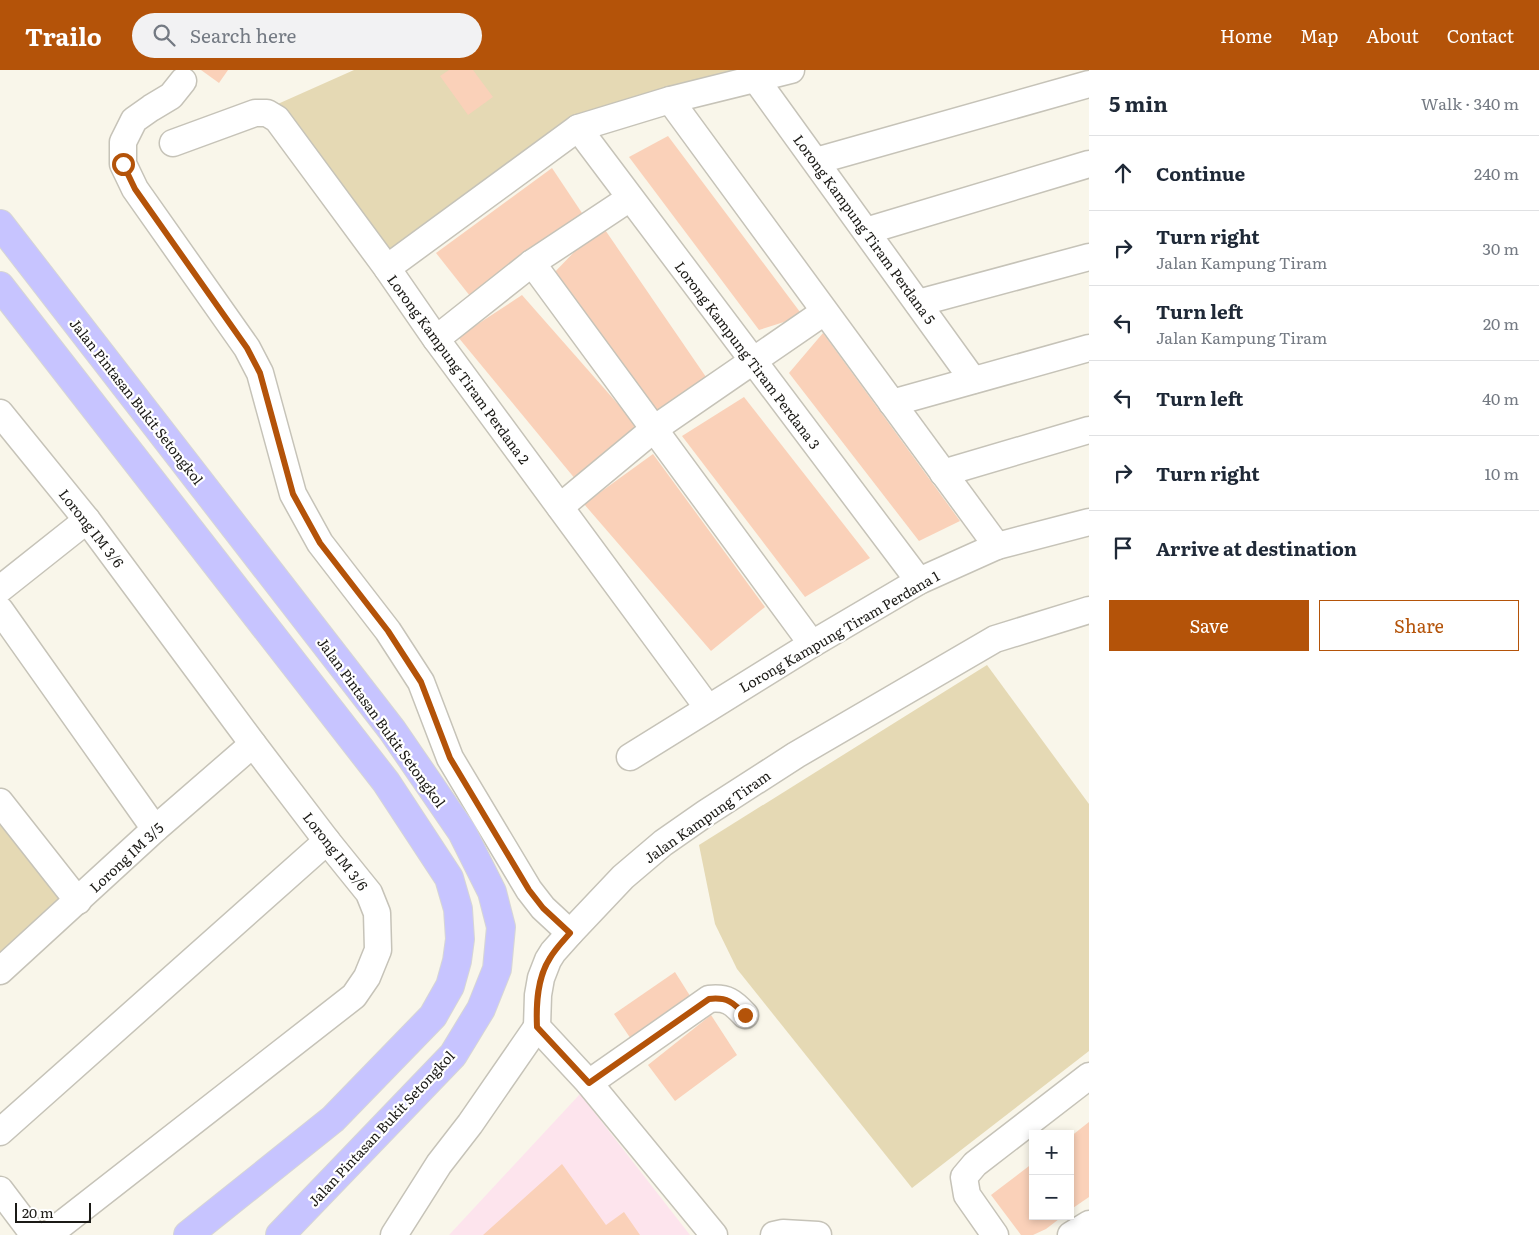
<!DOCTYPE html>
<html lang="en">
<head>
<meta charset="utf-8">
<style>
  :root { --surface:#fff; --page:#f2f2f3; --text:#1f2937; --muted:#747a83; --line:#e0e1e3; --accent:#b45309 }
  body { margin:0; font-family:Literata,serif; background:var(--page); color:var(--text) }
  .controls { position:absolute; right:15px; bottom:15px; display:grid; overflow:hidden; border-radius:0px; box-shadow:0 2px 8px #0003 }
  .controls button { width:45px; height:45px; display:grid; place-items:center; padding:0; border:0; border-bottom:1px solid var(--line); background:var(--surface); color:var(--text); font:25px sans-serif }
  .scale { position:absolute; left:15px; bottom:12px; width:76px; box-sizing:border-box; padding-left:5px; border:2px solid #1b1a16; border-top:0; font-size:14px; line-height:18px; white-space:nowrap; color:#1b1a16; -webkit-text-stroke:4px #fff; paint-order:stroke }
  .stop { position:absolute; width:15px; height:15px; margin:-11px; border:4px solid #b45309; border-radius:50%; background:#fff }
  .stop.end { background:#b45309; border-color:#fff; box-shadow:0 1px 5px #0008 }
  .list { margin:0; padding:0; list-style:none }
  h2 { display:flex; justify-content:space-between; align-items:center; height:65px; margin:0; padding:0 20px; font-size:21px }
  h2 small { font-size:16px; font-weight:400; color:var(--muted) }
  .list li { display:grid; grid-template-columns:32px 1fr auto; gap:15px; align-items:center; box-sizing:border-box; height:75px; padding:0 20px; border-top:1px solid var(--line) }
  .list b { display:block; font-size:19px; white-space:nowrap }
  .list p { margin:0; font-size:16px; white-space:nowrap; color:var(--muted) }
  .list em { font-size:16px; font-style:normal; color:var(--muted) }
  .actions { display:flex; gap:10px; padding:15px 20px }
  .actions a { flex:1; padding:11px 0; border:1px solid var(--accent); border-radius:0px; text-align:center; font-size:18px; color:var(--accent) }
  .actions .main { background:var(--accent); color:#fff }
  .icon { flex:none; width:28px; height:28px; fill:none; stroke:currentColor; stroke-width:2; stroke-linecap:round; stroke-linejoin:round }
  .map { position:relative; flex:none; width:1089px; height:1165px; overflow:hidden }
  header { display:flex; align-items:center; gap:30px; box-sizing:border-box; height:70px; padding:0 25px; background:var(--accent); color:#fff }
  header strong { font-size:24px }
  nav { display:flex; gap:28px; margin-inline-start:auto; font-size:18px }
  .search { width:350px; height:45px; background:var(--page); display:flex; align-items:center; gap:12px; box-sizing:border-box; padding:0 18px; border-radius:28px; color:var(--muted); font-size:19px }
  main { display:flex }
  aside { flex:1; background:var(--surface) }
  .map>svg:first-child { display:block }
  .industrial { fill:#fde4ed }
  .green { fill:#e5d9b4 }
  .building { fill:#fad1b9 }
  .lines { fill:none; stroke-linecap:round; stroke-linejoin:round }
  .minor-casing { stroke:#c6c3b8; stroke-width:29 }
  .major-casing { stroke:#d6d6d5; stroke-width:30 }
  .minor { stroke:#fff; stroke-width:26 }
  .major { stroke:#c7c4ff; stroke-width:28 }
  .route { stroke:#b45309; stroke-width:6 }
  .labels { text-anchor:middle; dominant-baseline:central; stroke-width:4.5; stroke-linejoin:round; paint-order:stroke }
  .street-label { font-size:14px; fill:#1b1a16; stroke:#fff }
</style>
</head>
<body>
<header>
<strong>Trailo</strong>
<div class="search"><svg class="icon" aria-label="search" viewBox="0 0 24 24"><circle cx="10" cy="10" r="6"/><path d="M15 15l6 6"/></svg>Search here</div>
<nav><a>Home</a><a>Map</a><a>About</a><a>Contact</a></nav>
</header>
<main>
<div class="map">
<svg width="1089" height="1165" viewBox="0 0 1089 1165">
  <rect width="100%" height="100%" fill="#f9f6ea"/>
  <polygon class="industrial" points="580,1024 690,1165 449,1165"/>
  <g class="green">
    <polygon points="354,0 777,0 575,54 387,192 271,37"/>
    <polygon points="987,595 1089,734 1089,981 912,1118 737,899 715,854 699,775"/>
    <polygon points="0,732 78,831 0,901"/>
  </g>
  <g class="building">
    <polygon points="201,0 228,0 219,13"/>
    <polygon points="449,0 473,0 493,27 468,45 440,6"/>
    <polygon points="668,66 803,246 759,260 629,87"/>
    <polygon points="552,98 590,155 470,226 436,183"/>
    <polygon points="601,154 706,307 657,342 552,205"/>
    <polygon points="522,225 639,358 576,410 458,267"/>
    <polygon points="823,263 960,451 919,471 789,303"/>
    <polygon points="744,327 870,488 805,527 682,366"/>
    <polygon points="653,384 765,537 711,581 584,434"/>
    <polygon points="675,902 692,929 633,972 614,944"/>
    <polygon points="711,945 737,985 675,1031 648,995"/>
    <polygon points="1089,1052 1089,1127 1070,1140 1070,1067"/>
    <polygon points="1033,1093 1033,1146 1063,1146 1046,1159 1033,1165 1021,1165 991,1125"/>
    <polygon points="562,1094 606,1155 624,1142 640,1165 483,1165"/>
  </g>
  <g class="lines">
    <defs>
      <g id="minor">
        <polyline points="755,8 973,310"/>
        <polyline points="183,11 171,26 151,38 134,50 123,72 123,94 135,119 247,278 260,303 293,424 320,473 388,561 421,612 450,688 529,820 543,838 570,863"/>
        <polyline points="670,30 997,476"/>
        <polyline points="578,58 919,511"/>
        <polyline points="173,73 255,43 267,43 277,49 387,198 436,269 708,638"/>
        <polyline points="816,91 1089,14"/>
        <polyline points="866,161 1089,94"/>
        <polyline points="532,193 812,574"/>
        <polyline points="387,198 578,58 670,30 791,0"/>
        <polyline points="918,233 1089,187"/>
        <polyline points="436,269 532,193 630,128"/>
        <polyline points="892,333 1089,278"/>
        <polyline points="0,343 87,450 253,674 327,771 369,823 377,843 378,880 367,907 354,926 48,1165"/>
        <polyline points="943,403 1089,360"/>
        <polyline points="560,437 654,359 824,242"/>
        <polyline points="0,519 87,450"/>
        <polyline points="0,540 155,759"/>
        <polyline points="630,687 812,574 919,511 997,476 1089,452"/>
        <polyline points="0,732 78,831"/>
        <polyline points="0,901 155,759 253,674"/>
        <path d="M589,1013L709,929C727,927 733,932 745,945"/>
        <polyline points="0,1062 327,771"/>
        <polyline points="0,1120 34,1165"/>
        <polyline points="394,1165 439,1094 470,1054 537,957"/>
        <polyline points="714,1165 589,1013 537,957 538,925 541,908 548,890 553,882 570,863 623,807 663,773 706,743 796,685 995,569 1089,540"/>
        <polyline points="774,1165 783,1163 818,1165"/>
        <polyline points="995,1165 967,1125 964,1107 975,1094 1089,1006"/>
        <polyline points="1071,1165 1089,1154"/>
      </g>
      <g id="major">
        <polyline points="0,154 392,660 462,762 492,822 501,857 497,899 481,939 453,985 280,1165"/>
        <polyline points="0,216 386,712 449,808 458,839 460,869 457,891 450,916 433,946 333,1049 188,1165"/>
      </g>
    </defs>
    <use href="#minor" class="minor-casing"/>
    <use href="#major" class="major-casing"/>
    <use href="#minor" class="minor"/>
    <use href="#major" class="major"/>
  </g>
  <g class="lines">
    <path class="route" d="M123,94L135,119L247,278L260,303L293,424L320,473L388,561L421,612L450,688L529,820L543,838L570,863C563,871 555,879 550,888C537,908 536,934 537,957L589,1013L709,929C727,927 733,932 745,945"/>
  </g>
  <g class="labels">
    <g class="street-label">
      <text transform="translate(865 159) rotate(54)">Lorong Kampung Tiram Perdana 5</text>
      <text transform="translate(748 285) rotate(53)">Lorong Kampung Tiram Perdana 3</text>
      <text transform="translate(459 299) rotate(54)">Lorong Kampung Tiram Perdana 2</text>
      <text transform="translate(137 331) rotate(52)">Jalan Pintasan Bukit Setongkol</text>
      <text transform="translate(92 458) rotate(52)">Lorong IM 3/6</text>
      <text transform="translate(839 561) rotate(-30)">Lorong Kampung Tiram Perdana 1</text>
      <text transform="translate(382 652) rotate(54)">Jalan Pintasan Bukit Setongkol</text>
      <text transform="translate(707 746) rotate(-35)">Jalan Kampung Tiram</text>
      <text transform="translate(336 781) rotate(52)">Lorong IM 3/6</text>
      <text transform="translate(126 787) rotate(-43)">Lorong IM 3/5</text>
      <text transform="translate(381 1058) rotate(-47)">Jalan Pintasan Bukit Setongkol</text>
    </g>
  </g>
</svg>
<div class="controls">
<button>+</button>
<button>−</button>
</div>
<div class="scale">20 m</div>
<div class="stop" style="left:123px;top:94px"></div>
<div class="stop end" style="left:745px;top:945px"></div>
</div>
<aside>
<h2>5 min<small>Walk · 340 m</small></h2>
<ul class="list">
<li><svg class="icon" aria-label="ahead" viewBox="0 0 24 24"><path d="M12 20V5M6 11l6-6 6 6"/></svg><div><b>Continue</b></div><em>240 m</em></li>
<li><svg class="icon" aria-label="right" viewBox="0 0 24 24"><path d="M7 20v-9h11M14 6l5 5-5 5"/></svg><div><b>Turn right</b><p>Jalan Kampung Tiram</p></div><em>30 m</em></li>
<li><svg class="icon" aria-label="left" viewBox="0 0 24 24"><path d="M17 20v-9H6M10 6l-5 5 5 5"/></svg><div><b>Turn left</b><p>Jalan Kampung Tiram</p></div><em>20 m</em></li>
<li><svg class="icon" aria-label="left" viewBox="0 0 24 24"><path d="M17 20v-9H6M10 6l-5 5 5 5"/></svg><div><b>Turn left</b></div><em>40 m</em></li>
<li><svg class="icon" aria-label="right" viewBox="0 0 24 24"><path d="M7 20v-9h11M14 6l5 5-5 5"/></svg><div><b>Turn right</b></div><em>10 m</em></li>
<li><svg class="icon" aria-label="arrive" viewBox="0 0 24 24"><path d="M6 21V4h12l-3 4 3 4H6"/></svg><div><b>Arrive at destination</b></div></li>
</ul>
<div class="actions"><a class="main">Save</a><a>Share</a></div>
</aside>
</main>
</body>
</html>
